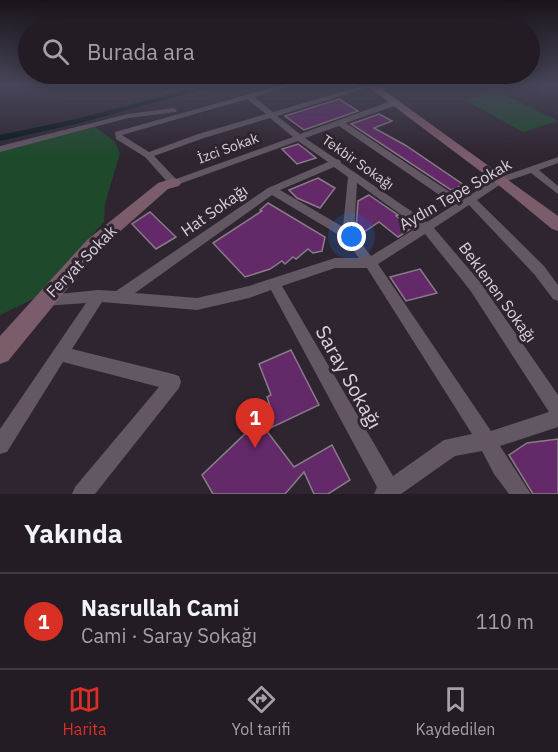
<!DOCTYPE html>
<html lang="tr">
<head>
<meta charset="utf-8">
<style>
  :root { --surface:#231c24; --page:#2f2931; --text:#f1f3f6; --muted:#a3a1a6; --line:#403a41; --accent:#d93025 }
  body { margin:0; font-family:"IBM Plex Sans",sans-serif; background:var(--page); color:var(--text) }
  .you { position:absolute; left:352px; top:237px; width:21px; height:21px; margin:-15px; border:4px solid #fff; border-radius:50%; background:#1a73e8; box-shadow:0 0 0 9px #1a73e833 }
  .badge { display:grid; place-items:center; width:39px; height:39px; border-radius:50%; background:var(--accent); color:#fff; font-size:20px; font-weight:700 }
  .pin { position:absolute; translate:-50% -50px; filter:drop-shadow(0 2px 3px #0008) }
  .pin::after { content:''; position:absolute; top:32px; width:21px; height:18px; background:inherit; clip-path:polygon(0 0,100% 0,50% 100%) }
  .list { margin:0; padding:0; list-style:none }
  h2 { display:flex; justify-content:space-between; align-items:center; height:78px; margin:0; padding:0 24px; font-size:26px }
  h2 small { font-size:20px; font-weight:400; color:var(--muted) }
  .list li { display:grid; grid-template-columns:39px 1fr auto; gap:18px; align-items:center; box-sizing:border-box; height:96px; padding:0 24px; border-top:2px solid var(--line) }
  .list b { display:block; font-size:22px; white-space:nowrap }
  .list p { margin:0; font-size:20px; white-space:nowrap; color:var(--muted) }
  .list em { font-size:20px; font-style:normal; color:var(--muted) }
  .icon { flex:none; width:33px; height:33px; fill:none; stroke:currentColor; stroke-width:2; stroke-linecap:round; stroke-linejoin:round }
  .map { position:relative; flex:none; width:558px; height:494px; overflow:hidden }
  .search { position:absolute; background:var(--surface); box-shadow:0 3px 15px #0003; left:18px; right:18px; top:18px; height:66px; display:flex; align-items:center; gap:15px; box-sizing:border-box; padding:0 21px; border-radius:33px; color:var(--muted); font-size:22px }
  .sheet { height:174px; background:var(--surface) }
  nav { display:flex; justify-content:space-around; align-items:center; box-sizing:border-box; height:84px; border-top:2px solid var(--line); background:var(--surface); font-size:16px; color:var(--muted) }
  nav a { display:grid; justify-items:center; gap:3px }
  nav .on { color:var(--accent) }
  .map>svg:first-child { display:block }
  .green { fill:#1e4a2b }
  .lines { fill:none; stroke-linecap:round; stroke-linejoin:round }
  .canal { fill:#051718; fill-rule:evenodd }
  .building { fill:#632968; stroke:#887c89; stroke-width:1.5 }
  .street { fill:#635763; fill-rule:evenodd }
  .secondary { fill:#7b5c6b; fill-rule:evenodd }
  .labels { text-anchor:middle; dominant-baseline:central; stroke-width:6; stroke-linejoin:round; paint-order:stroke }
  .far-street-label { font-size:14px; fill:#d8d1d8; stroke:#2f2530 }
  .street-label { font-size:16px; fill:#d8d1d8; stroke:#2f2530 }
  .near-street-label { font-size:20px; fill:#d8d1d8; stroke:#2f2530 }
</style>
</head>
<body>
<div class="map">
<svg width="558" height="494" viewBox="0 0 558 494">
  <rect width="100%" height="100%" fill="#2f2530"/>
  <g class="green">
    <polygon points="497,91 558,121 523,132 465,100"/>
    <polygon points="95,127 115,142 120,153 105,204 104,222 35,298 0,315 0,150"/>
  </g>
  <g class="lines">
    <polygon class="canal" points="202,86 215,86 80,123 0,141 0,135 76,119"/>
  </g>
  <g class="building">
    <polygon points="339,99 358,111 304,130 285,116"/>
    <polygon points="379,114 392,121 374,128 405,145 464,185 451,190 351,124"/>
    <polygon points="298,144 305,149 316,158 297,164 282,149"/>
    <polygon points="318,178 335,188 320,208 297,198 289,190"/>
    <polygon points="369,195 398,215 396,216 412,228 398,237 379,222 361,234 356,230 358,201"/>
    <polygon points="268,203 325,237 322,251 313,253 308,249 296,259 293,257 285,264 282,261 270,269 245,277 213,243 262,211 260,210"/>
    <polygon points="150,212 176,237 156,249 132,224"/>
    <polygon points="420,269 437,293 406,301 390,277"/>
    <polygon points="291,350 319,405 266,430 294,467 332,445 350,480 328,494 314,494 304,472 285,494 213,494 202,475 271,409 267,397 271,395 259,364"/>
    <polygon points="558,439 558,494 533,494 509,455 527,443"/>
  </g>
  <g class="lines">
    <g class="street">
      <path d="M278,86H288L254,97L273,112L362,86H372L277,116L300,134L391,101H397V105L346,123L462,200L498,178L558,157V163L539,170L558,186V194L531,173L504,182L477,200L544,266L558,285V301L553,299L534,274L469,205L434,228L480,282L558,395V427L500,446L531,494H509L494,474L482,451L455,456L401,494H374L377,487L271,290L249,298L197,310L102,302L72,349L173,374L179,376L181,382L179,388L95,494H72L75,487L159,387L63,362L7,452L0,454V429L86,303L44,306L39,304L37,300L39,296L98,290L116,291L268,188L328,162L298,141L174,186L170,185L145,157L116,139L115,132ZM247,99L266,114L198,134L149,152L122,135ZM270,118L293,137L176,179L154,156L204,138ZM339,126L454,205L427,222L341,163L340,160L336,159L305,138ZM334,167L348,177L343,227L280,190ZM357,183L418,227L371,256L354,234ZM272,195L344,238L359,258H335L249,286L197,298L135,293ZM425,234L470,290L549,412L491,431L378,264ZM335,268H367L472,434L444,440L393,476L282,286Z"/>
      <polygon points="173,108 177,110 176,112 128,118 0,152 0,146 128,114"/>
    </g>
    <g class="secondary">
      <polygon points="367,86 378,86 558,216 558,231 552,229 496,183"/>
      <polygon points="174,178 179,180 181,183 179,186 168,189 99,250 8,361 0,364 0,336 87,240 158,183"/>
    </g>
  </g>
  <linearGradient id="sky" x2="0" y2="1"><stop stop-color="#1a141a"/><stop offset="0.55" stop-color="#474659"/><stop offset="1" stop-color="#474659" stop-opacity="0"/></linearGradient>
  <rect width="558" height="155" fill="url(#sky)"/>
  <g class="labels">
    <g class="far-street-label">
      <text transform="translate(228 148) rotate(-20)">İzci Sokak</text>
      <text transform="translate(358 162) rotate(35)">Tekbir Sokağı</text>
    </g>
    <g class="street-label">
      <text transform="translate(455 194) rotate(-30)">Aydın Tepe Sokak</text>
      <text transform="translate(214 210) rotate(-35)">Hat Sokağı</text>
      <text transform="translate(81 261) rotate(-46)">Feryat Sokak</text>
      <text transform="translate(498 292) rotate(54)">Beklenen Sokağı</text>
    </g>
    <g class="near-street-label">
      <text transform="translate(349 377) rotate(61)">Saray Sokağı</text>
    </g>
  </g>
</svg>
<div class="you"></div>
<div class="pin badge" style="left:255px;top:448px">1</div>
<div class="search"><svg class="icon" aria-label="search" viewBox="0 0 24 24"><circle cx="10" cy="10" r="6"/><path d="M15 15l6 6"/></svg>Burada ara</div>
</div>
<section class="sheet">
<h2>Yakında<small></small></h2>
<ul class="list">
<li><span class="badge">1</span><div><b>Nasrullah Cami</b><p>Cami · Saray Sokağı</p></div><em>110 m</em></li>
</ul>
</section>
<nav>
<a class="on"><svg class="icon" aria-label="map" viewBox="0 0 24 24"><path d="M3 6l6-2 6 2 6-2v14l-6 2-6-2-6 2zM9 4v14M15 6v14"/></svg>Harita</a>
<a><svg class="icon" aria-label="directions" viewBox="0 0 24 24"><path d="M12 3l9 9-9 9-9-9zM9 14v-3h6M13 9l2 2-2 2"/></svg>Yol tarifi</a>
<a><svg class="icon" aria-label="saved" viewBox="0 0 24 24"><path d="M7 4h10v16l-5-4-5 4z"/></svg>Kaydedilen</a>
</nav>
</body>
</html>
